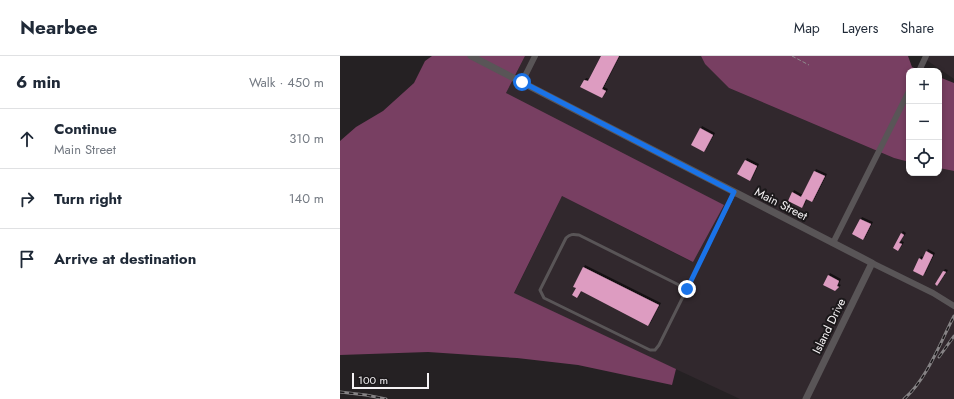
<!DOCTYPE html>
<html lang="en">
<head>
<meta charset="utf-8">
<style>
  :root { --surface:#fff; --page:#f2f2f3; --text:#1f2937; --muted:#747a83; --line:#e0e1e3 }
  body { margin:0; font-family:Jost,sans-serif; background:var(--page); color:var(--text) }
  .controls { position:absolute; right:12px; top:12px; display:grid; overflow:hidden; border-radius:8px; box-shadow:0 2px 6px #0003 }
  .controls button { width:36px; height:36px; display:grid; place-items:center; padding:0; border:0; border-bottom:1px solid var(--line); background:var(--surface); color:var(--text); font:20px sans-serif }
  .scale { position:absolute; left:12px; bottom:10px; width:77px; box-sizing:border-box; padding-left:4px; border:2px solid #f6f3f5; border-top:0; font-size:11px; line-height:14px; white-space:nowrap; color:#f6f3f5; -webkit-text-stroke:3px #1b181a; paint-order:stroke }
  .stop { position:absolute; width:12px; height:12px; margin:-9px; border:3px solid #1a73e8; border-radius:50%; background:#fff }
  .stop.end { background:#1a73e8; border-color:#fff; box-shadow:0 1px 4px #0008 }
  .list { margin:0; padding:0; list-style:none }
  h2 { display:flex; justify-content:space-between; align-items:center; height:52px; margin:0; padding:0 16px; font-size:17px }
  h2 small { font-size:13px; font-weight:400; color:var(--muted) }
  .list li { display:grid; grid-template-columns:26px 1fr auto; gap:12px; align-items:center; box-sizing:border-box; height:60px; padding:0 16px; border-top:1px solid var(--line) }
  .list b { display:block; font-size:15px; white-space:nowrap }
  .list p { margin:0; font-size:13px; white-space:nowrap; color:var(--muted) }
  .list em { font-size:13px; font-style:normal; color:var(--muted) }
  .icon { flex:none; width:22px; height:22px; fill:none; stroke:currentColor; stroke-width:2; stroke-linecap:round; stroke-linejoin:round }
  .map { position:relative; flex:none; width:614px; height:343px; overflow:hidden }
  header { display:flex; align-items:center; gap:24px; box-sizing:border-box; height:56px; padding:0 20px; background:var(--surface); border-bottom:1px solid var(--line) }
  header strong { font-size:19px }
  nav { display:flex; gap:22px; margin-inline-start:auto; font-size:14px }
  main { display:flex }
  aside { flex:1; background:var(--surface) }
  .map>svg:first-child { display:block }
  .built { fill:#31282d }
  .forest { fill:#783f62 }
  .building { fill:#dd9cc1; filter:url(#shadow) }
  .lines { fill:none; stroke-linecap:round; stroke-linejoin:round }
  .path { stroke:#8f8b8d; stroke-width:1; stroke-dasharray:4 2; stroke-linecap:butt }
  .service { stroke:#595557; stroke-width:3 }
  .minor { stroke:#595557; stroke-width:6 }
  .tertiary { stroke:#595557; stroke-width:7 }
  .rail-casing { stroke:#868385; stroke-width:3 }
  .rail { stroke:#1b181a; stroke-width:1.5; stroke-dasharray:4.5; stroke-linecap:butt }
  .route { stroke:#1a73e8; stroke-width:5 }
  .labels { text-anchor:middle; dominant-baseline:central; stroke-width:4; stroke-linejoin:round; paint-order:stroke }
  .street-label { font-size:12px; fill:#f6f3f5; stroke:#1b181a }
</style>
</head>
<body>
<header>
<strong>Nearbee</strong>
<nav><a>Map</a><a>Layers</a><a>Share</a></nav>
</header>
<main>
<aside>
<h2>6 min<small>Walk · 450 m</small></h2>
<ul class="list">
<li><svg class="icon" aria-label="ahead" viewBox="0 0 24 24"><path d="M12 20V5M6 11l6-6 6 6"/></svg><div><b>Continue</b><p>Main Street</p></div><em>310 m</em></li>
<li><svg class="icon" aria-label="right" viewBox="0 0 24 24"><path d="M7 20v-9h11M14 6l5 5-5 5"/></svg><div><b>Turn right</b></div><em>140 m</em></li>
<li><svg class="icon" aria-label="arrive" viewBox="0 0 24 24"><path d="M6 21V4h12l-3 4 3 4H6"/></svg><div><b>Arrive at destination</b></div></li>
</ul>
</aside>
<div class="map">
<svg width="614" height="343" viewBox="0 0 614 343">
  <defs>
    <filter id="shadow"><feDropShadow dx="2" dy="-2" stdDeviation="0" flood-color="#0009"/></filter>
  </defs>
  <rect width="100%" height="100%" fill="#252123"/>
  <g class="built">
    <polygon points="185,0 361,0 365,8 389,32 554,102 569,106 569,117 599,117 599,112 614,115 614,343 400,343 174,238 222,140 352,206 166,37"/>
    <polygon points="586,0 614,0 614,23 585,3"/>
  </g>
  <g class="forest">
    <polygon points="92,0 185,0 166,37 384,149 353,206 222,140 174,237 336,313 332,329 238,309 177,302 88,296 0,299 0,85 16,71 43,55 74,27 85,5"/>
    <polygon points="361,0 568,0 572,11 581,15 569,15 569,106 554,102 389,32 365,8"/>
    <polygon points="599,21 614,27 614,115 599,112"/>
  </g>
  <g class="building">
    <polygon points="261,0 279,0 262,33 266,35 262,42 240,31 244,24 248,25"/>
    <polygon points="360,72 373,79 364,96 351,89"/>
    <polygon points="405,104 417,110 410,125 397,118"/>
    <polygon points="474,115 485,120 472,146 466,143 462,152 448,145 452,136 461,141"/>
    <polygon points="520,163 531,168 523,184 512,178"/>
    <polygon points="561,177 564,179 559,187 562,188 558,195 553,192"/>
    <polygon points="586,195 593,199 583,220 573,215 579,202 582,204"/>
    <polygon points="243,211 319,249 308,270 241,235 237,242 232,239 236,232 233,231"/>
    <polygon points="603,215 606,216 597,230 595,228"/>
    <polygon points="488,219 499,225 497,230 499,231 495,235 483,229"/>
  </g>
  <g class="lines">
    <polyline class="path" points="452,0 469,9"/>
    <path class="service" d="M347,233L239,179C233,178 230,178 226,182L200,234L204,242L310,294H315L319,289L395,136"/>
    <g class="minor">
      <polyline points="579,15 586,0"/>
      <polyline points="182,26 195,0"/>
      <polyline points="493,187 569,35"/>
      <polyline points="532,207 593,237 614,250"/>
    </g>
    <polyline class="tertiary" points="131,0 532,207 466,343"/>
    <defs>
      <g id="rail">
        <polyline points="599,301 614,280"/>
        <polyline points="0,336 26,339 46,343"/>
        <path d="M564,343C587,323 600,287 614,260"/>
      </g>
    </defs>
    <use href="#rail" class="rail-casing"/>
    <use href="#rail" class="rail"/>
  </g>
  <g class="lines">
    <polyline class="route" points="182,26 394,136 347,233"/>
  </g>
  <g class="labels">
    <g class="street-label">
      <text transform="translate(441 148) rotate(27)">Main Street</text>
      <text transform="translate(489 270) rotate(-64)">Island Drive</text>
    </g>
  </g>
</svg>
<div class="controls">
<button>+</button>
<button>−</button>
<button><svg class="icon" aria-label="locate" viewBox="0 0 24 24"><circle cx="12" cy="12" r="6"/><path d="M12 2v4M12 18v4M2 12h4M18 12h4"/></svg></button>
</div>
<div class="scale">100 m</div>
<div class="stop" style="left:182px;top:26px"></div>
<div class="stop end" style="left:347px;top:233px"></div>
</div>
</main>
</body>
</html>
